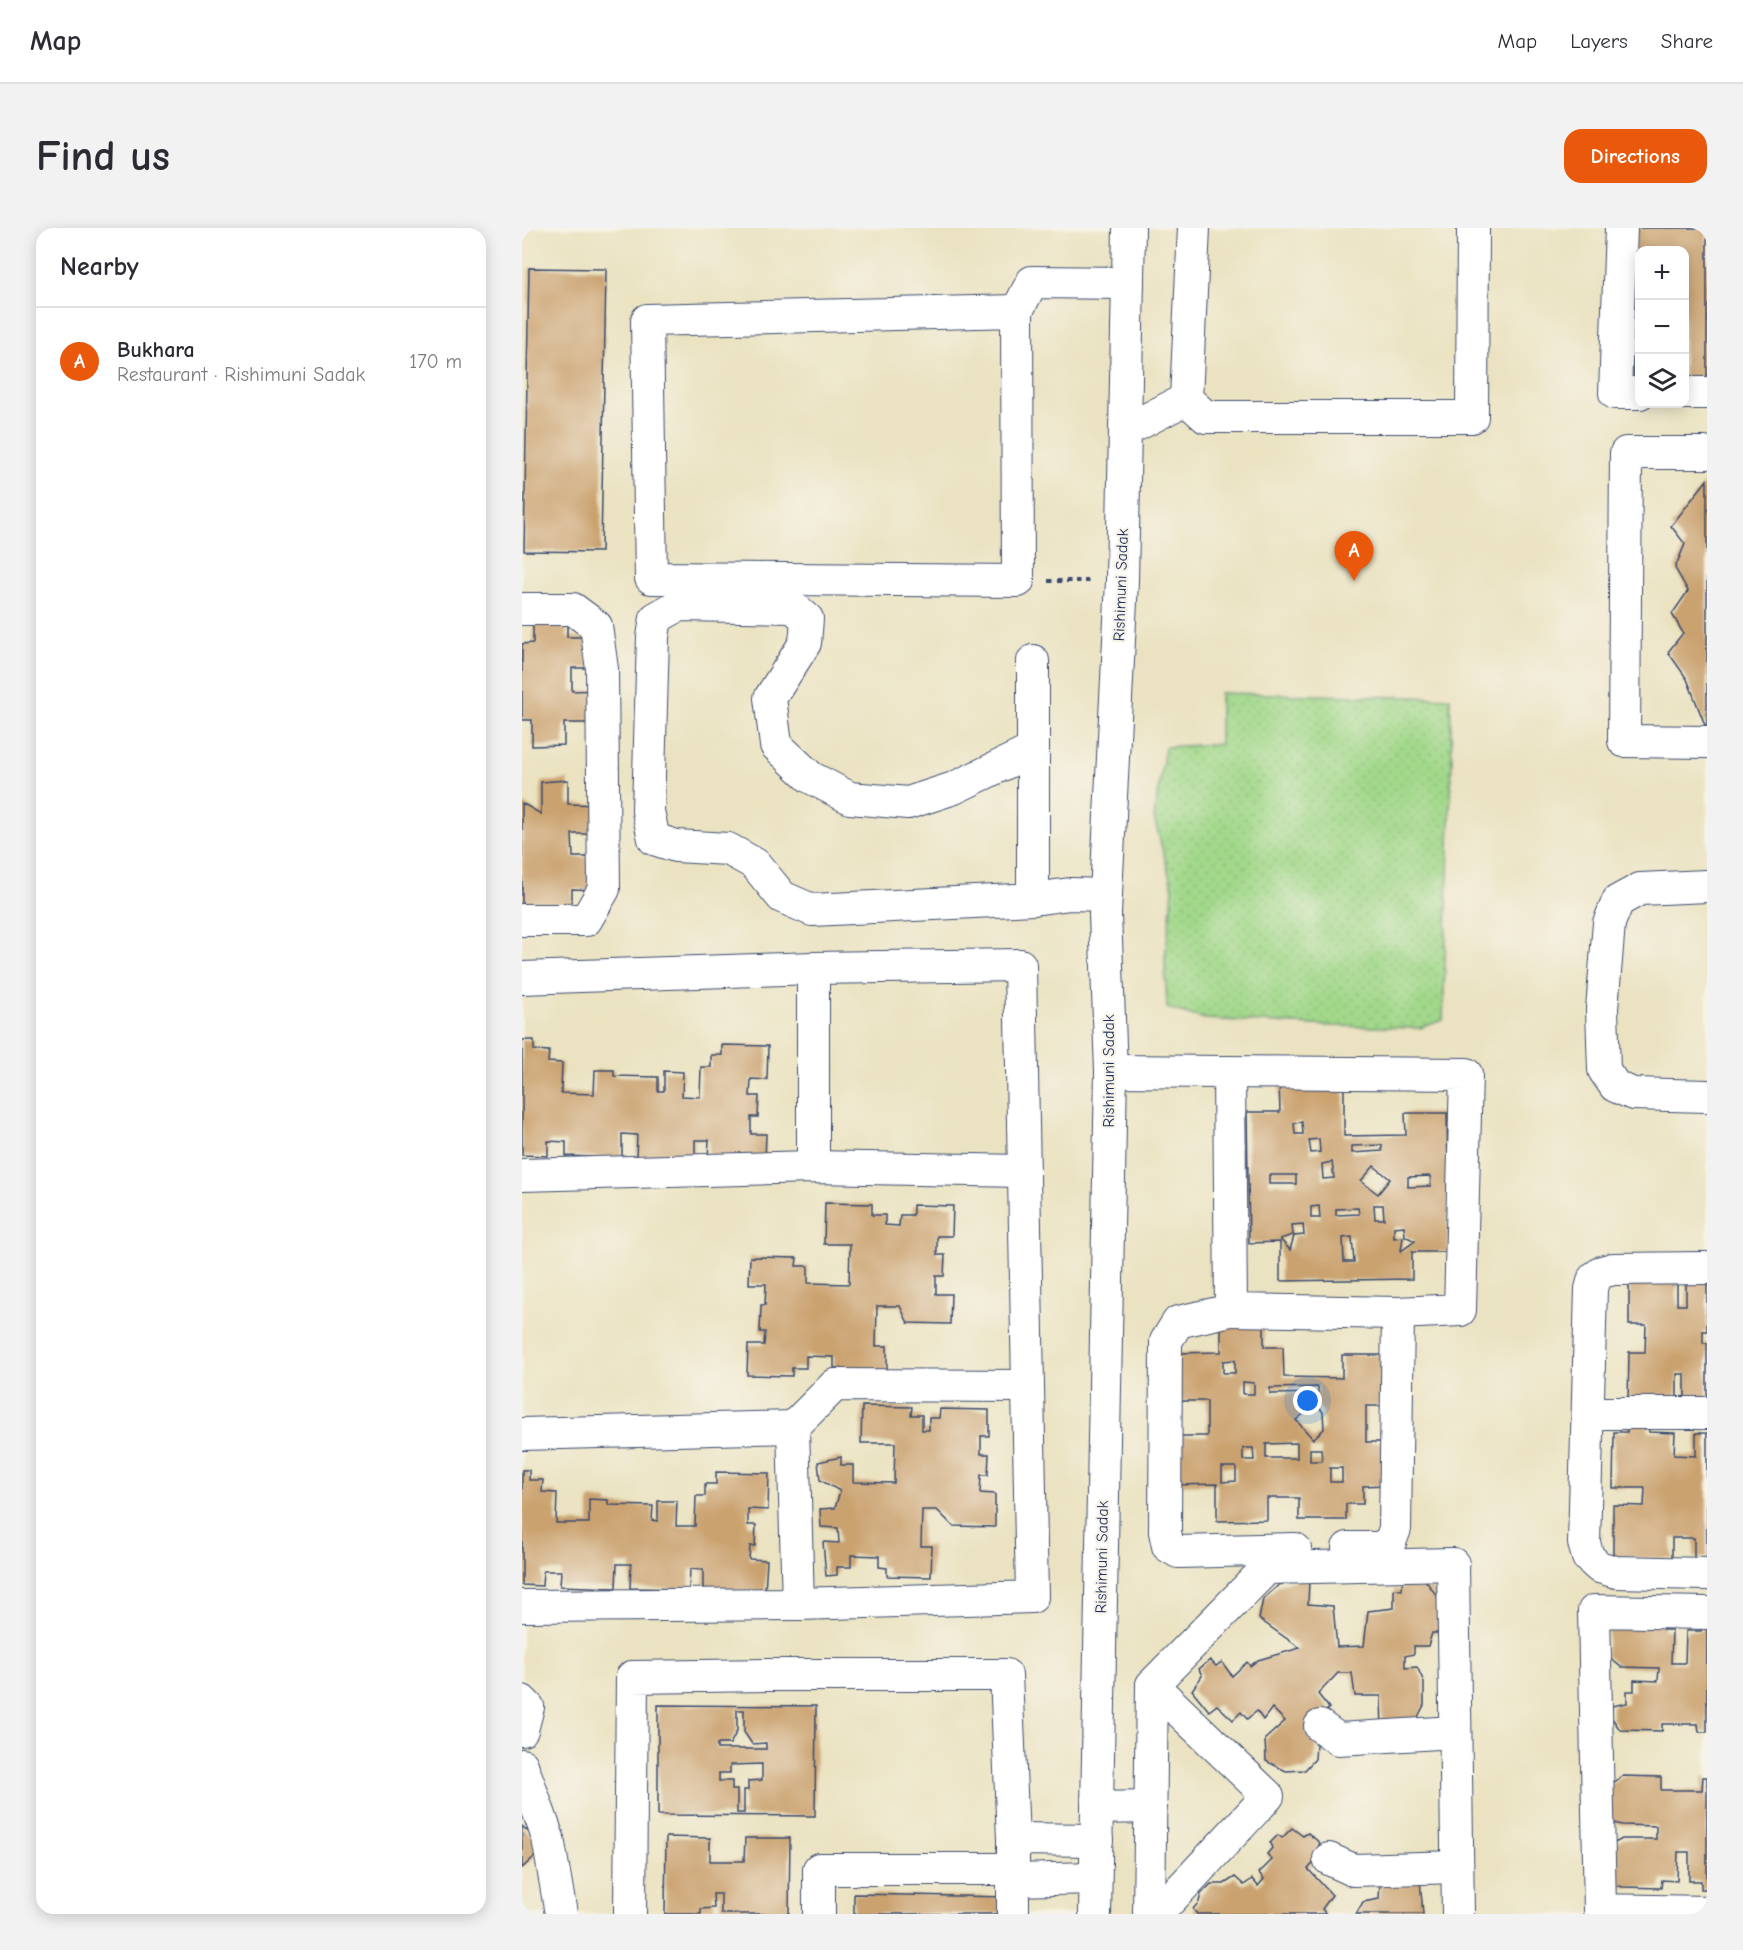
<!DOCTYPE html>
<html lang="en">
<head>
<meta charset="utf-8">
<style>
  :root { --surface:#fff; --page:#f2f2f3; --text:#2b2b33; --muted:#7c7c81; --line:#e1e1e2; --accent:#ea580c }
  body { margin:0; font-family:"Comic Neue",sans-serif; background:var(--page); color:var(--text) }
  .controls { position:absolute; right:18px; top:18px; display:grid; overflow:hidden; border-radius:12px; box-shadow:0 3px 15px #0003 }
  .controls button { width:54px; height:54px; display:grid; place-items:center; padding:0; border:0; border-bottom:2px solid var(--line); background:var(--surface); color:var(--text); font:30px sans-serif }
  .you { position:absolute; left:786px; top:1173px; width:21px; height:21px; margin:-15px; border:4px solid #fff; border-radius:50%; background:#1a73e8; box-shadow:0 0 0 9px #1a73e833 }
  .badge { display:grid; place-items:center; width:39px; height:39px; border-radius:50%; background:var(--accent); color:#fff; font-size:20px; font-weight:700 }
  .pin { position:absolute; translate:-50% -50px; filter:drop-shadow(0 2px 3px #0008) }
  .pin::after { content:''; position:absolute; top:32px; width:21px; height:18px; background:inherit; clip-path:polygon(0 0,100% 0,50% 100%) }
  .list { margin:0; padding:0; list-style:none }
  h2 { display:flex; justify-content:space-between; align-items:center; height:78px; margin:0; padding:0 24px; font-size:26px }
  h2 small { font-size:20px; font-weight:400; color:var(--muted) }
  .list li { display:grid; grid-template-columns:39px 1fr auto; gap:18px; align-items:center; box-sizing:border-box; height:108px; padding:0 24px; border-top:2px solid var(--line) }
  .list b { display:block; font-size:22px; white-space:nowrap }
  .list p { margin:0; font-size:20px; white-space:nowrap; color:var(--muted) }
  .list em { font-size:20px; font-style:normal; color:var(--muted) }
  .icon { flex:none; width:33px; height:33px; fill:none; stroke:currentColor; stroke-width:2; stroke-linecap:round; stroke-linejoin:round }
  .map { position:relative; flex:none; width:1185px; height:1686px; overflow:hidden; border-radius:18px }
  header { display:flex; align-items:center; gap:36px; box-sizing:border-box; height:84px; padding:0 30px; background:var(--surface); border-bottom:2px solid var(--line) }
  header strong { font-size:28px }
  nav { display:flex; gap:33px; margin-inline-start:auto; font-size:21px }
  .intro { display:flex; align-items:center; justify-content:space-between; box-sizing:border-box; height:144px; padding:0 36px }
  h1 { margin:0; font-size:42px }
  .button { padding:15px 27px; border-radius:18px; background:var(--accent); color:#fff; font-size:21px; font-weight:700 }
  main { display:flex; gap:36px; padding:0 36px }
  aside { flex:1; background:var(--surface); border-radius:18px; box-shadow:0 3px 15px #0003 }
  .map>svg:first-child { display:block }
  .park { fill:url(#park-dots); stroke:#5e8474; stroke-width:1.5 }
  .building { fill:#caa270; fill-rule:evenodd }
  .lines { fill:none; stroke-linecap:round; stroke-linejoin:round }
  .minor-casing { stroke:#3a4a6d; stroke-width:34 }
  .path { stroke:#3a4a6d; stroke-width:4; stroke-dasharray:4.5 4.5; stroke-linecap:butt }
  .minor { stroke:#fff; stroke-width:32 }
  .labels { text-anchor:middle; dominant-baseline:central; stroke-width:4.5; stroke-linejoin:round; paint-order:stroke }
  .street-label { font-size:16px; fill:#1b2f5e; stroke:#f7f3e8 }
</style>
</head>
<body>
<header>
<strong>Map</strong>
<nav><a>Map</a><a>Layers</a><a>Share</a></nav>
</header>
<div class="intro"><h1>Find us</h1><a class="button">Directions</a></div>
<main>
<aside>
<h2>Nearby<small></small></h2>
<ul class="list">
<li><span class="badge">A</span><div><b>Bukhara</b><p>Restaurant · Rishimuni Sadak</p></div><em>170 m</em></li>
</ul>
</aside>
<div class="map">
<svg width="1185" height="1686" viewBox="0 0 1185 1686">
  <defs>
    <pattern id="park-dots" width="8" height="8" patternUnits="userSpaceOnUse" patternTransform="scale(1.5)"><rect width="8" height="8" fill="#a2d88a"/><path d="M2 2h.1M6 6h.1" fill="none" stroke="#8bba7a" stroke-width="1.8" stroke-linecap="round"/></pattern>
  </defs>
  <rect width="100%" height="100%" fill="#f7f3e8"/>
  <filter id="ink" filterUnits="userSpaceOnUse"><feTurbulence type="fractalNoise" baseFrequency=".0167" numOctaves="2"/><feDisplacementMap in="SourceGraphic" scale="12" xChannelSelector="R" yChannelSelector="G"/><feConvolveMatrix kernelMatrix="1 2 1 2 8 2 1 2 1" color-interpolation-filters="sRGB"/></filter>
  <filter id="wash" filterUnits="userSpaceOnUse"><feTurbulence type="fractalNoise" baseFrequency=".008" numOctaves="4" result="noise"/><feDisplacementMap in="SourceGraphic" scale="24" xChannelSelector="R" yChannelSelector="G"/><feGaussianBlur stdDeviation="1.35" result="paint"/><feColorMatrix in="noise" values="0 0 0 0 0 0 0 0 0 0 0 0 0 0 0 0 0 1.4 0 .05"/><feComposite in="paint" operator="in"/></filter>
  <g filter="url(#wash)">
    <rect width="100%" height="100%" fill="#eae2c0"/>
    <polygon class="park" points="698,465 928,470 930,532 921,792 898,800 811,798 683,791 645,780 643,731 651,661 632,590 643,519 698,516"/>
    <g id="blocks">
      <g class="building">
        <polygon points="1113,0 1185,0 1185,157 1162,157 1162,22 1118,22 1118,157 1112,157"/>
        <polygon points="7,40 84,41 79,324 2,323"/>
        <polygon points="1185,252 1185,497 1183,497 1165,451 1146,424 1161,405 1150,386 1166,363 1153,340 1163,316 1149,298"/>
        <polygon points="45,389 45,409 70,409 71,440 50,440 50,463 77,462 78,495 42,495 42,517 10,518 10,492 0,492 0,416 11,415 11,390"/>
        <polygon points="46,552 46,576 79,577 78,606 50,606 51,629 73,629 73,662 50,661 50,686 0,686 0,575 19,586 19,554"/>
        <polygon points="0,812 12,812 12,822 27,823 26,834 40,835 39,865 72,866 73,842 92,842 92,848 136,849 136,863 142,863 142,843 161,844 160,868 178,869 179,839 189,839 189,827 200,827 200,817 246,818 245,852 229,851 228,868 237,868 236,889 229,889 229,906 244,906 243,934 186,932 187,912 173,912 173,932 114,930 115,907 100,906 100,930 44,928 44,914 26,913 26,928 0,927"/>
        <path d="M822,852V908L884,907L883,885H925L927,1024H890V1051L758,1053V1014L727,1015L725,884H758L757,854ZM780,894L781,906H773L772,895ZM797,911L798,924L789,925L787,912ZM860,917V923L830,925V918ZM810,934L812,950L801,951L800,936ZM852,938L868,951L856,966L839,953ZM747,947H774V956H747ZM908,948L909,958L886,959V949ZM852,977H861L862,991H853ZM797,978L798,990H789V979ZM836,980L837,986L814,987V981ZM781,996L782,1007L772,1008L768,1022L758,1011L771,1007L770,997ZM882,998L883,1008L893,1013L879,1023L881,1009L872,1010V999ZM830,1009L832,1034H822L821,1010Z"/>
        <polygon points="303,975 350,976 350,987 363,987 363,997 377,998 378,987 391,987 391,977 431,978 430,1008 415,1008 415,1027 423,1027 422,1048 414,1048 414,1066 429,1066 428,1096 386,1095 378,1078 355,1078 354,1118 365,1118 365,1150 320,1148 320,1140 312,1140 312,1129 284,1128 284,1140 270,1140 270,1148 225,1147 226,1117 242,1117 243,1104 238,1104 239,1077 243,1077 244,1056 227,1056 228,1029 275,1030 274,1038 286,1038 286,1055 327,1056 328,1016 302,1016"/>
        <polygon points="1185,1047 1185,1103 1181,1103 1181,1115 1185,1115 1185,1175 1163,1175 1163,1146 1155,1146 1155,1175 1106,1175 1107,1124 1123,1124 1124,1097 1107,1097 1107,1050 1155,1051 1155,1077 1164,1077 1164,1052"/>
        <path d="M699,1092L742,1093V1119H761L762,1149L820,1150V1127H863V1178H844V1214H863L864,1257L841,1258V1276H824V1292H777V1270H745V1292L695,1293V1256L654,1257V1208H685V1173H654V1125L699,1124ZM713,1132V1145H701V1133ZM721,1154L732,1155V1166H721ZM796,1159V1165L748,1166V1160ZM794,1176L801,1184L802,1201L791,1211L774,1192ZM775,1215V1230H744V1216ZM721,1220H731L732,1232H721ZM788,1221H799L800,1233H788ZM700,1239H714V1253L700,1254ZM808,1240H820V1254H808Z"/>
        <polygon points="340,1178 390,1179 389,1187 400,1187 400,1202 407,1202 407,1190 417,1190 418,1181 467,1182 467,1208 459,1208 459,1226 467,1226 466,1247 459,1247 458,1265 473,1266 473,1299 431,1298 415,1282 400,1282 399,1318 410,1318 409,1349 365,1348 365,1340 357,1339 357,1328 329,1327 329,1339 315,1339 315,1347 304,1348 301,1314 317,1315 316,1300 299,1299 298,1281 313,1280 318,1263 298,1252 296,1234 319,1229 319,1237 331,1237 331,1254 372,1255 373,1215 339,1215"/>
        <polygon points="1105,1195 1126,1195 1127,1204 1153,1205 1152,1227 1174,1228 1174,1205 1185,1205 1185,1330 1172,1330 1172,1310 1150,1310 1150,1330 1091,1329 1091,1277 1122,1278 1123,1260 1091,1260 1092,1204 1105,1204"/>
        <polygon points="0,1242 7,1242 7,1252 21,1252 20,1264 35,1265 34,1295 67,1295 67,1271 86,1272 86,1277 131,1278 130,1292 136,1293 136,1273 155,1273 154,1298 173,1298 174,1268 183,1268 183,1256 194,1256 194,1244 247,1245 246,1282 226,1281 226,1297 234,1297 233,1318 228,1318 227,1331 245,1332 243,1364 181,1362 181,1342 168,1341 167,1361 108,1360 109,1336 95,1336 94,1360 38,1358 39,1343 21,1343 20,1358 0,1357"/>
        <polygon points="773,1352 787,1352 786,1376 811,1378 815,1419 842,1418 846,1383 872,1380 872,1361 880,1362 881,1353 903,1352 915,1368 920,1382 919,1405 910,1405 906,1418 892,1418 892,1426 883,1428 883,1440 895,1439 902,1454 902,1477 895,1491 860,1504 859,1468 833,1468 830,1445 816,1445 796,1466 807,1480 784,1504 794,1516 793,1531 783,1542 764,1543 744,1533 743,1511 763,1493 750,1480 741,1492 735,1483 725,1491 719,1484 711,1492 695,1477 687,1483 670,1462 680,1448 677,1441 688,1432 694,1438 700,1434 710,1448 725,1434 728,1438 736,1432 778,1420 737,1391 741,1371 757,1357"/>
        <polygon points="1141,1391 1141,1402 1150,1402 1149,1435 1163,1435 1164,1403 1179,1403 1180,1392 1185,1392 1185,1504 1177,1504 1176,1496 1140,1496 1140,1503 1098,1502 1090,1490 1090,1478 1105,1475 1105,1463 1112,1463 1112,1452 1136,1453 1137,1440 1099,1439 1084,1427 1087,1398"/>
        <path d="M136,1477L294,1478L293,1588L136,1587ZM215,1482H222V1504L230,1516L244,1515V1521H195V1516H208L215,1503ZM240,1536V1552L226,1553V1562H222V1585H215V1562H210V1553H197V1545H208V1537Z"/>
        <polygon points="1101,1548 1139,1549 1139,1562 1180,1562 1181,1549 1185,1549 1185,1661 1179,1661 1179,1653 1167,1653 1167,1624 1156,1624 1155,1653 1140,1652 1139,1660 1101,1659 1087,1656 1087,1618 1100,1611 1134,1611 1134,1598 1100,1597 1082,1592 1082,1561"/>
        <polygon points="0,1598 23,1619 0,1640"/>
        <polygon points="770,1600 781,1608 786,1605 798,1615 795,1622 799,1627 786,1641 810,1667 800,1681 804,1686 675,1686 671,1681 677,1674 679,1666 689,1656 702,1656 713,1649 722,1657 730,1651 736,1658 742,1651 737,1645 750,1632 745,1626 750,1620 748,1615 756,1607 760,1610"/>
        <polygon points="144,1609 188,1610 188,1633 222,1633 223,1610 268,1610 267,1686 199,1686 199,1666 191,1666 192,1680 179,1681 179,1686 143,1686"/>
        <polygon points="898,1652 901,1686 834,1686 841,1674 857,1671 858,1653"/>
        <polygon points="332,1666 485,1669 484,1686 332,1686"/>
      </g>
    </g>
  </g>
  <g filter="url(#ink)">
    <use href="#blocks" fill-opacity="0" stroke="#3a4a6d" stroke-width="1.5"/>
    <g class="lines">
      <defs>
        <g id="minor">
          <polyline points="1099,0 1093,165 1118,165"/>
          <polyline points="495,83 496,353 129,350 125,92 495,83 510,54 606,55"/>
          <polyline points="1162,165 1185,165"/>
          <polyline points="664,171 684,189 950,189 951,0"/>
          <polyline points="664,171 672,0"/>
          <polyline points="603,203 664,171"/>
          <polyline points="1185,225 1104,225 1102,513 1185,514"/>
          <polyline points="0,381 51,381 74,398 80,441 82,661 64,692 0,692"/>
          <polyline points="511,433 511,671 548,666 584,667"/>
          <polyline points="1185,658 1118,661 1096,673 1087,695 1080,781 1082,842 1093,858 1111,866 1185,868"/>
          <polyline points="511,671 290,682 260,669 233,636 206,621 154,618 132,611 126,583 131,409 134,390 157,377 271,379 285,391 283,415 248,470 254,517 288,549 328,570 386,575 432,560 511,522"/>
          <polyline points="0,750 291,740 498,737 510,1369 276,1376 0,1378"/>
          <polyline points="589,843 944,846 938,1082 876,1085 709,1082 707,844"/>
          <polyline points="291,939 291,740"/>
          <polyline points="0,947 291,939 501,943"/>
          <polyline points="1185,1040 1091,1041 1080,1044 1072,1050 1069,1061 1062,1315 1066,1329 1077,1339 1094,1344 1185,1346"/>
          <polyline points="709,1082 656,1094 644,1113 643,1304 646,1318 656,1324 773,1321"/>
          <polyline points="1066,1185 1185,1185"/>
          <polyline points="271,1199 276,1376"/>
          <polyline points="0,1206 271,1199 313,1157 505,1158"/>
          <polyline points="826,1320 857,1320 868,1314 873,1301 876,1085"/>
          <polyline points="1185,1385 1072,1383 1078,1682 1185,1684"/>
          <polyline points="630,1457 746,1568 635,1686"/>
          <polyline points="0,1473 6,1479 0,1502"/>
          <polyline points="798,1498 816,1511 933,1504"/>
          <polyline points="0,1537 26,1610 39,1686"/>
          <polyline points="575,1580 629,1579"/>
          <polyline points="807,1631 831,1642 935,1639"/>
          <polyline points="491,1652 573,1650"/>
          <polyline points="108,1686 110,1449 246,1447 484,1447 491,1611"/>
          <polyline points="297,1686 297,1641 491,1641"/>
          <polyline points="491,1686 491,1611 575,1612"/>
          <polyline points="573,1686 589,843 583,686 600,353 607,0"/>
          <polyline points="627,1686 630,1457 745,1340 931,1336 936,1686"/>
        </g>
      </defs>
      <use href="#minor" class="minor-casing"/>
      <polyline class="path" points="526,353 570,353"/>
      <use href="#minor" class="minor"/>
    </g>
  </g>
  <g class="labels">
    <g class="street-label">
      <text transform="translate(599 357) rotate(-88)">Rishimuni Sadak</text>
      <text transform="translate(587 843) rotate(-90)">Rishimuni Sadak</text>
      <text transform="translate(580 1329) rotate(-89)">Rishimuni Sadak</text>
    </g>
  </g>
</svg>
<div class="controls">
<button>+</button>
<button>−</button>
<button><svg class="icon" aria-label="layers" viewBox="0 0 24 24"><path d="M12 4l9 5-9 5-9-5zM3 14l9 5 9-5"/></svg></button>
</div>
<div class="you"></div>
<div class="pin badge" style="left:832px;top:353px">A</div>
</div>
</main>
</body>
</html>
